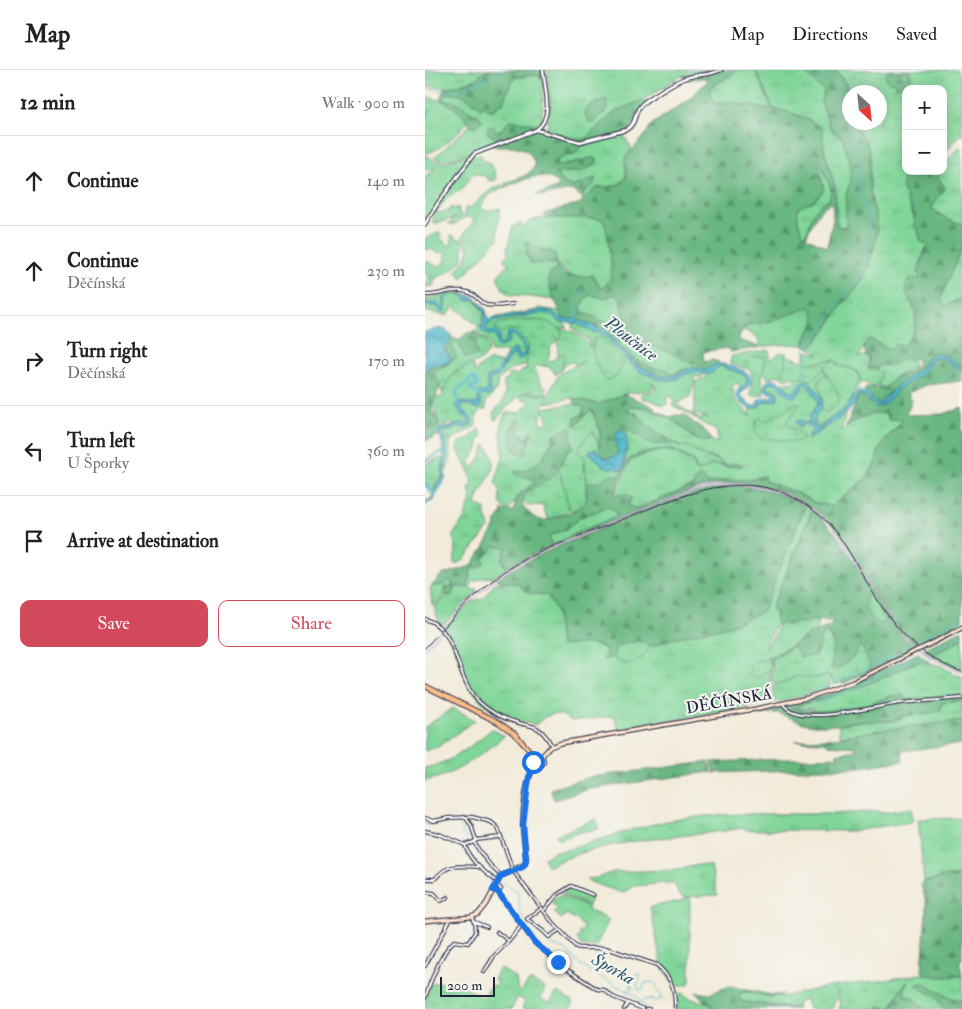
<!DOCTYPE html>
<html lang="en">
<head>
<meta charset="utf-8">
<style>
  :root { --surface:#fff; --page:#f2f2f2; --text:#222; --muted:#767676; --line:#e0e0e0; --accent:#d1495b }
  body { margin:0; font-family:"IM FELL Double Pica",serif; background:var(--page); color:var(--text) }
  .controls { position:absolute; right:15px; top:15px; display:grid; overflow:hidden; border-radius:10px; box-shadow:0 2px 12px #0003 }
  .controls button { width:45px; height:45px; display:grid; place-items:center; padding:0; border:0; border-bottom:1px solid var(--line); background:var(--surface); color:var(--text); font:25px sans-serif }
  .compass { position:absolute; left:417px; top:15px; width:45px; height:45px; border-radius:50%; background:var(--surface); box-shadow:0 2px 12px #0003; rotate:153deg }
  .scale { position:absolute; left:15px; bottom:12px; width:55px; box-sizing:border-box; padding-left:5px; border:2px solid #22223b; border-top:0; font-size:14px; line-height:18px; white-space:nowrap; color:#22223b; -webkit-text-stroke:4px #f6f6f2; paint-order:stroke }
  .stop { position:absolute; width:15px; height:15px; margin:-11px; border:4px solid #1a73e8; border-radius:50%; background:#fff }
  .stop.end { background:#1a73e8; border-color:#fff; box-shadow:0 1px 5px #0008 }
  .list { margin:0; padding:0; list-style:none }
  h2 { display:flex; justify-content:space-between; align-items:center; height:65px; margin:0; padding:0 20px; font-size:21px }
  h2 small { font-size:16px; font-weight:400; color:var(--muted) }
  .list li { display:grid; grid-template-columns:32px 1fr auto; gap:15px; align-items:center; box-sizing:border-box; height:90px; padding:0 20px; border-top:1px solid var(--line) }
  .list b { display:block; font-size:19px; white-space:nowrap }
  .list p { margin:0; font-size:16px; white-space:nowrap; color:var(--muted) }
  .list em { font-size:16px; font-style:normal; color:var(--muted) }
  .actions { display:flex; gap:10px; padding:15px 20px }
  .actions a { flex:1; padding:11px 0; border:1px solid var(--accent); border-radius:10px; text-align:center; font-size:18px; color:var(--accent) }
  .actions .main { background:var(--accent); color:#fff }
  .icon { flex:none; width:28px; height:28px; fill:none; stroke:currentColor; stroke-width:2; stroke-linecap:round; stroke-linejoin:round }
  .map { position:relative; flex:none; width:537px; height:939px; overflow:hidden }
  header { display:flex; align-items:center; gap:30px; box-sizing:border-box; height:70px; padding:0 25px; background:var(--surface); border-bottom:1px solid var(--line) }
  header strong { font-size:24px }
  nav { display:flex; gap:28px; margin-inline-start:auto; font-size:18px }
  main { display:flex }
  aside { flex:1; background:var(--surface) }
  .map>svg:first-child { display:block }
  .railway { fill:#cbbfd5 }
  .grass { fill:url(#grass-tufts); stroke:#517c6a; fill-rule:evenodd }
  .forest { fill:url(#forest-firs); stroke:#456c5e; fill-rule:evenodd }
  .wetland { fill:url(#wetland-marsh); stroke:#517c6a }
  .park { fill:url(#park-dots); stroke:#517c6a }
  .water { fill:url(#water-waves); stroke:#386d83 }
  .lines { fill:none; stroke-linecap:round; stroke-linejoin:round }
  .stream { stroke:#4eb8cb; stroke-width:1 }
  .river { stroke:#4eb8cb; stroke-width:3 }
  .minor-casing { stroke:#414053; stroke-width:4.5 }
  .tertiary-casing { stroke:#414053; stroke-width:5 }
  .secondary-casing { stroke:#414053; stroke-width:5.5 }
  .primary-casing { stroke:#414053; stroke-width:6 }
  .minor { stroke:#fff; stroke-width:2 }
  .tertiary { stroke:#fff; stroke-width:2.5 }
  .secondary { stroke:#fde4d0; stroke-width:3 }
  .primary { stroke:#f9bc8a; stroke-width:4 }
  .rail { stroke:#22223b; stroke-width:1 }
  .secondary-bridge-casing { stroke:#414053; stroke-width:5.5; stroke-linecap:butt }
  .secondary-bridge { stroke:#fde4d0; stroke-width:3 }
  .route { stroke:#1a73e8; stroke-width:6 }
  .labels { text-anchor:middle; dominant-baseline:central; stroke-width:4; stroke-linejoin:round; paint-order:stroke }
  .street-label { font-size:16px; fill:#22223b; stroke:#f6f6f2 }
  .water-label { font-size:18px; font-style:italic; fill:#31566d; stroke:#f6f6f2 }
</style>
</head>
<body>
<header>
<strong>Map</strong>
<nav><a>Map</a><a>Directions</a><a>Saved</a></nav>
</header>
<main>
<aside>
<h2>12 min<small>Walk · 900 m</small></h2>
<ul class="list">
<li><svg class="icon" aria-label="ahead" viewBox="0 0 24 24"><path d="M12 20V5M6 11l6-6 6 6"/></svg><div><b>Continue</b></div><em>140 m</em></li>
<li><svg class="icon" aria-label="ahead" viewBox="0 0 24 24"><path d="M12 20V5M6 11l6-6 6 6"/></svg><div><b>Continue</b><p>Děčínská</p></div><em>230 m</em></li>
<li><svg class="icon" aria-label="right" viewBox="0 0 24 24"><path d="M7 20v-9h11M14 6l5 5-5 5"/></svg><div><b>Turn right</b><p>Děčínská</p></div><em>170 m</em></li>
<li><svg class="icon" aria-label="left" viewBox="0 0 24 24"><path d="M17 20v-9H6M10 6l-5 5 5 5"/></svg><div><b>Turn left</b><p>U Šporky</p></div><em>360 m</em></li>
<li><svg class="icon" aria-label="arrive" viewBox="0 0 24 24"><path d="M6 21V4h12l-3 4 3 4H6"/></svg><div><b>Arrive at destination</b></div></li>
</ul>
<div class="actions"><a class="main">Save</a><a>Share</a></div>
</aside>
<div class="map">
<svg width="537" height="939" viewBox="0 0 537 939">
  <defs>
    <pattern id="grass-tufts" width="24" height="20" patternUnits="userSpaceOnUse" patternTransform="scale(1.25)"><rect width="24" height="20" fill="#80d598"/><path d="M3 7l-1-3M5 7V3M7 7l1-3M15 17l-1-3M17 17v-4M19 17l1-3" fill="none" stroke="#6eb784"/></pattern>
    <pattern id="forest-firs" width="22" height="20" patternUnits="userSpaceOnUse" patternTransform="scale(1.25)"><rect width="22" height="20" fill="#68b680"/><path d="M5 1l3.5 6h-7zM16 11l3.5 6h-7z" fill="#55946a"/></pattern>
    <pattern id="wetland-marsh" width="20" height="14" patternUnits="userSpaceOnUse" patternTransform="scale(1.25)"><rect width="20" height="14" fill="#80d598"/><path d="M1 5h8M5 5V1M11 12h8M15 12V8" fill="none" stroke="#6eb784"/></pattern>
    <pattern id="park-dots" width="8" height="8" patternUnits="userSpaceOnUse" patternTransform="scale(1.25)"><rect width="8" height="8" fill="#80d598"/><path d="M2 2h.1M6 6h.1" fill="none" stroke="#6eb784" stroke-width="1.8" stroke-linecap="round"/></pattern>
    <pattern id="water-waves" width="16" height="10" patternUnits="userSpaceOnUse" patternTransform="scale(1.25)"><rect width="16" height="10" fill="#4eb8cb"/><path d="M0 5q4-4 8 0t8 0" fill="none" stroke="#4095a6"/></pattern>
  </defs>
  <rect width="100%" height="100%" fill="#f6f6f2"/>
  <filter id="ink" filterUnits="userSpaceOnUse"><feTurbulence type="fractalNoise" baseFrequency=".02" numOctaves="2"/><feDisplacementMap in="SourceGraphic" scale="10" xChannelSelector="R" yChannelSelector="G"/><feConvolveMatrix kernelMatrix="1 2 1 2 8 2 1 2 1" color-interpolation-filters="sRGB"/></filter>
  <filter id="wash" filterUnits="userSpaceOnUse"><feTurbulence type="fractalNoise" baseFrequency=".0096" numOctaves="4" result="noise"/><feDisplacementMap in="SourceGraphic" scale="20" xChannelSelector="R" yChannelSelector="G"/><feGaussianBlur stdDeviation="1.12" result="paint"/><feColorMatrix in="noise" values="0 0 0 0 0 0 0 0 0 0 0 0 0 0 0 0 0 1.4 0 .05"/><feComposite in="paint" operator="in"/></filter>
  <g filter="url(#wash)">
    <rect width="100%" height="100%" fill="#f2ebda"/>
    <polygon class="railway" points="315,413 338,416 360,423 394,443 420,472 458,538 475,559 505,584 537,600 537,603 503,587 473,561 456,539 418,473 392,445 359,425 337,419 315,416 293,417 278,420 124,479 105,488 72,509 48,529 0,580 0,576 47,527 71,507 104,486 134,473 263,422 292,414"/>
    <g class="grass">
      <polygon points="0,0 65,0 54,5 52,9 23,18 0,16"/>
      <polygon points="122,0 280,0 256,6 218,30 191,41 160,69 156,70 147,68 122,60 125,31"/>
      <polygon points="313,0 330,0 347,39 330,37 328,35 321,36 311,33 288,33 284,19"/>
      <path d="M331,0H377L399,22L396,31L405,58L411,65L417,67L426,96V111L422,122L421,156L418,157L412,156C410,142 412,127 409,113C406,100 394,76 398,64C389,46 366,44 348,39Z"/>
      <path d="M410,0H478L477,2H463L471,16L482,14L486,5L484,0H532L537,23V66L535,65L523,79L518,80V19H481V101H483L479,105L481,130L489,147L490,156L503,176L500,179L493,202L495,208L492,209L483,227C493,243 494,262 478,275H470L466,278L460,277L444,269C439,273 439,282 433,286H444L443,299H455L458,303L456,314L447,317L443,314L436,312C433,295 427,300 413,296L411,290H406L397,298L410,318L401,341L398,326L394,325L385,312L375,313L368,323L361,319L357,312L367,313C376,303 379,294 382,281L394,285L385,278L402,259L415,238L437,211L451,148L445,120V83L437,65L428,53L454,52V22H425L417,7Z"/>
      <path d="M113,5L118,13L117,50L115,55L85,50L73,62L69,60L73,68L72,71C58,77 23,95 9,88L45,55H47L55,47L30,32L20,30L17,26C31,18 45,28 55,38L78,30L90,7Z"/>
      <path d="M0,27C17,28 33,38 43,51C35,62 13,83 0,83V49L6,39L0,47Z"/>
      <path d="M195,63L199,65L207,79L200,88L201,105C196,116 185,118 173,117L161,127L157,124L169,114L153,115L147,117C141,114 134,109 131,103C146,102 165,104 172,89L167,88L138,95H132L133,89L143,84L146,85L156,76L170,73Z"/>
      <path d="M537,76V154L522,149L507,139L510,130L519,121L520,117L513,107L515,102L518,101C519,92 530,82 537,76Z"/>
      <path d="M47,83L51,85L56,84V87C65,94 71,97 71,110L64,111L61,106L48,104L35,121L25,125L12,141L4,143L0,149V106L11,97L0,100V85C3,86 7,89 10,91C22,94 36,87 47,83Z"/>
      <path d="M394,83L396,95L406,118V125L405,128L393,137L389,144L381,165H379C373,156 372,148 373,138L389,131L399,120L391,85Z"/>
      <path d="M77,115L79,117L64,125L56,137L60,141L77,138L72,140H75L72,160L73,169L37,208L31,202L42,186L44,179C42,176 40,175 39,172C34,163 49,154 53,148L49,151L44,147L39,148L28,155L23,154L27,152L26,149L41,145L39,140L42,137L45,138C56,130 64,117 77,115Z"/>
      <path d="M144,147L172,148C175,149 177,149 179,151C182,155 188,202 187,207C185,211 182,213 180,217L175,218L171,209L144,205L132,195L125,216L129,230L90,225L87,226L79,221L72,207L83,194L78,189L83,185L82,181L88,156L94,153L99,157C107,145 131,148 144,147ZM117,179L128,183L132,194L113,192L101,183L102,181Z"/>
      <path d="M15,162L16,169L24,175L27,173L26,165L29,166L32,169H36C45,194 28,198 10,209L8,216L0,217L4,211L0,200L1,191L14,197L20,190L21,182L13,183L6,179L0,180V169Z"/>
      <polygon points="537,175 537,228 520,236 516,230 517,225"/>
      <path d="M22,223H38L47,226L59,243L55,257L67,248L112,240L113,238L135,241L142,257L128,259L89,256L115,289L85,300L72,311C74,321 68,325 61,332V339L56,340C51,346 51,349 51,356L27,370L25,372L26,387L22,400L20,396C23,385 22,375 18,363L22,358L29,355L27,353L20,356L14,355L10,339L7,337L10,327H18V316L21,310L45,293L49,299L48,302H51L53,298L66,290L77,293L83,282H66L65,274L50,261L54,257L29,236L22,246L0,241V229L12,227Z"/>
      <path d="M165,224C169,225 175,228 179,228C186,228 188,221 195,228L205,263L196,261L191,257L160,244C153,238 158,229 165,224Z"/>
      <path d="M385,237C393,252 389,251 383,264C381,268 381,272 379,275L362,274L334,277L333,267L319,260L320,257L327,254L343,252Z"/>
      <path d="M147,253H152L180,266L208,296L216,302L241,311L252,309L263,303L274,302L282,304L296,296C305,300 316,300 322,309V314L315,319L313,312L307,317L306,320H309L308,325L311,331L324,343L325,347L326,339L334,337L336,332C342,330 350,333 354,326L349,320L343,318L342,315L349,312C357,316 360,324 369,327L374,324L378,315L382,314L394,332L385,346V353L374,350L373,357L376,358V354H385L390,362L385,363L383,368L387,367L421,344L416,361C433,350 438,343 461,343L464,350L477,349V351L458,372L450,394L441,408L407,436L393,434L370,422L340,411L339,406L325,410H300L282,413L280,411L213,438L204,437V432L195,426L189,425L203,394L206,390L222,384L239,380H247L260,389L266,391L270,396L281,398L288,393L302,397L317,395L313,393L300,395L293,390L275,385L262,376L256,377L227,359L211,343L203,342L205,337C221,334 240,345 253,354C259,358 264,366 270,369C275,372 281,371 286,370L292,373V361C276,354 264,342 248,336L249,330L245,326L242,328V334L239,336L224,329H218L216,324L229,321L230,317L227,312L226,313L228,317L226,320L199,324L174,334L155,330H152L148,328L121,333L120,330L115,351L119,354L123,350L122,346L119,342V338L123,337L150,334L157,336L159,340L157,344L150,348V356L165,340L167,341C171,351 180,368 174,376L171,368L159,394L162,413L160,419L162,431L155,438L146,441L132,401L147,372L145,366L128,369C123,381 115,395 102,400C98,402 93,401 89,402L90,404L109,409L110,412L96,423L82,441C68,429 80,425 70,413L78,387L76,363L77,351L80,344L86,342L94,343L105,332L104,330H97L96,327L102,322L113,325L122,323L121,329L134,304L160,291L150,295L148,292C144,291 137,297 136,301L133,302L132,299L134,259C147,258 159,268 166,278L163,270L148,259ZM279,304L282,307L270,312V333L268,343L284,348L277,347V350L252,335L253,333L265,327L270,310L266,307H277ZM95,358L94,363L99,365L97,368H101L104,364C106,371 104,373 100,378L101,383L90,381L87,374V366Z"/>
      <polygon points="344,280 346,290 354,283 362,283 363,290 361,305 348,306 343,309 336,297 322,299 305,293 307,286"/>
      <path d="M380,436L387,441L346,539L350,540L352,555L342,571V580L344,572L352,561L355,553L393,550L392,561L345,588L343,585V588L341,591V599L346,598L344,618L345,625L340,632L332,635L194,660L189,646L146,651L137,645L128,644L120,647L110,655L87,649L59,635L47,620L20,558L47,531L58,528L70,513H93C105,529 108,521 123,526L131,541L135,575C148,576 171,569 182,581L179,590C193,584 208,581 224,577C232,574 240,570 249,568C280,560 310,556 338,541Z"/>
      <polygon points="181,437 191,441 190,443 193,446 147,465 143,469 126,475 124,466 143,458 154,448"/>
      <path d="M70,475L81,477L77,489L81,498L68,508L58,507L50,511L48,510L45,519H51V522L16,557L9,538L17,530L28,524L31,517H43L46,499C55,494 57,485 67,480L68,477Z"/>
      <polygon points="25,510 27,512 27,516 21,517 19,523 19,527 9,536 7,535 5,518 7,516 18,515"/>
      <polygon points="537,569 537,599 522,593 509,586 509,584"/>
      <polygon points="497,591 516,596 534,606 537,606 537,626 480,629 466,626 440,635 393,642 388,639 367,638 440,615 458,608 462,605 485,595"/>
      <polygon points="406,601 404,617 359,631 349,632 347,616 362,610 365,604"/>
      <polygon points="537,631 537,651 416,666 414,663 414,655 430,652 470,651 480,646 515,641 517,633"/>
      <polygon points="28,638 50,650 13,677 0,681 0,657"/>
      <path d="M67,659L79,666C55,686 31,705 0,711V698C31,690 43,678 67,659Z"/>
      <path d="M486,738L488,750L486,752L428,761L321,760L319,758C254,769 185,766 124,796H122L119,788L130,781H138C177,769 215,755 255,749C320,739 387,748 453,741L456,743Z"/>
      <polygon points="537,748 537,805 524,806 499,812 493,749"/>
      <polygon points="171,749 174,759 155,762 134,770 131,765"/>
      <polygon points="273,795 286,796 292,825 259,827 253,823 250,815 247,813 240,813 209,816 198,823 165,812 162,809 172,808 188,802 251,800"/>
      <polygon points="145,817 167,826 163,836 136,824"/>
      <polygon points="136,826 163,837 162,839 184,850 171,876 157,877 152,868 155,865 153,863 159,859 151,848 149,850 142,844 136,849 129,842 132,839 127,834 131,827"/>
      <polygon points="263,827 265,827 265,912 263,915 250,915 237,897 225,837 255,831"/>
      <polygon points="75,898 91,908 93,922 96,922 104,911 106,911 120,918 115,929 125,932 132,922 146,930 148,934 144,939 97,939 100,931 92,927 87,939 0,939 0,930 6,914 15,912 31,917 36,910 38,910 39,918 59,928 66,915 71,917 73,913 69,910"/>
      <path d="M495,904L522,907L537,906V930C523,930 509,919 496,913L491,915L511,927L517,935V939H500C493,932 490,927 480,926L479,923L482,913L472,926L467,937L465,939L455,936L454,939H414L416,933L413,930L414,920L407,939H384L380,929L374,932L372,937L368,938L321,932L316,931L314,927L316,923L323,922L356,927L402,917L454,911Z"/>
      <polygon points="252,923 258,924 264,928 285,934 287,939 252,939"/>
    </g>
    <g class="forest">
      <path d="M65,0H117L118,13L113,5L90,7L83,19L78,33L67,41L57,36L55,38C45,28 31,18 17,26L20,30L30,32L55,47L58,50L50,57L45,55C39,44 27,35 15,30L19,18L39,14L52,9L54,5Z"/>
      <path d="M280,0H313L284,19L288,33L292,34L304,32L321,36L328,35L330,37C334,38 337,37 342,38C355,38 388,49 397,59L399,79L409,114L412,156L418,157L421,156V125L426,111V96L417,67L412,65L405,58L396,31L399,22L377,0H410C427,19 424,28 424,52C451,75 444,87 445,118C445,132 453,146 452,160C452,172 443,201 437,211C431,221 422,229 415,238C404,253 399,264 385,278L379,275C381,272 381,268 383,264C389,251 394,252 385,237C372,242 359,247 346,251C336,254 327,252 318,258L319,261L315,264L314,270L334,277L332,278L306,282L303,278L278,282L279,292L287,290L294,292L281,300L268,298L260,300L252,305L242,307L235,306L210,294L187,268L177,260L151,249H139C133,236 120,218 125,203L132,199V194L105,193V189L102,188L101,172L130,184C132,188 131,193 133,196C139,209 157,208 168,205L175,218L180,217C182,213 185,211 186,207C188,202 182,156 179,151C177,149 175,149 172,148H121L119,144L156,133L158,129L151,122L146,120L117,126L111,125L134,117V115C120,98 95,111 79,118L80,113C90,109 106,106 110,95C108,90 106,83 102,81C91,73 75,78 63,75L72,71L73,69L63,64L62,60L66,56L74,62L85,50L106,53L112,56L116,54L121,58L123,62L156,70L160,69L191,41L218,30L224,35L218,40L203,62L157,76L153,80L152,83L146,85L143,84L133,89L132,95H138L167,88L172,89V93L157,101L131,103C144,125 154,113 171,108L169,114L157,124L161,127L173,117C182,118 199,117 201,105C202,100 200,93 200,88L218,68L227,54L262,31L283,10L279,8L265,10L256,6ZM394,83L396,95L406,118L405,125V128L393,137L388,144L381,164L379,165C373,156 372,148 373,138L389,131L399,120L391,85ZM407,132L408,149L402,177L381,167C388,152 392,140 407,132ZM189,224L195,228L204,264L156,241C155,235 160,228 165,225L179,228Z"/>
      <polygon points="478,0 484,0 486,12 471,17 470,13 463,12 460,5 463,2 477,2"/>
      <polygon points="179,29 181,30 183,39 168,53 164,52 160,45 161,38"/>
      <path d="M483,101H516L513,107L520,119L510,130L507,139L522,149L537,154V175L517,225L516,230L520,236L537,228V297L528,292L521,285L510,283L505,285L493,301L473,315L453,333L450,332L439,320L443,317L460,318L471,307L484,303L493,295L491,288L455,298H444V286H441C439,280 438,273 444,269L460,277L466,278L470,275H478C488,267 494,251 490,239C488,233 479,225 481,217C481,215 483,213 483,210L495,208L493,202L501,179L503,176L495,170L493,160L490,156C489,152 490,148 488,144C484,130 469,114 483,101Z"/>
      <path d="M49,262L59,271L54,287L26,290L6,338L13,351V355L16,358L14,362L15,365L0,371V305C7,290 14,300 26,290L21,280V274L26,268L35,269L42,263Z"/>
      <path d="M509,288H517L537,301V311L502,315L483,323L487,331L481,345L518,344L537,338V555L494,577C458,550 444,509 421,472C393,431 343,408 293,414C272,417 252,426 232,434C203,445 173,457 144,468L147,465L192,446L191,441L181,437L154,448L143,458L124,466L126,475L132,473L81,498L77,489L81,477L69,476L67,480L57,487L59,493L52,498L49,497L46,499L43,517H30L28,524L20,526L19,523L21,517L27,516V512L25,510L18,515L7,516L5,518L16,505L46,496L61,474L69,458L70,459L71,451L76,445L77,440L82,441L89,440C89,426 101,420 110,412L109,409L90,404L89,402L101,400L113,393L119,387L121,381L126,375L128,365L143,358L147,359C144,369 148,370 148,378H145L132,401L134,405L104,424L97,435C102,441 108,448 116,450C127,451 154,440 161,432C163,421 161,405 159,394L160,392L158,374L163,365H168L171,368L174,376H175V360L168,341L165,340L150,356L149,355L150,348L157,344L159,340L157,336L150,334L148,328L152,330H155L174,334L199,324L230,337L229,340L245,347L250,345H260C271,357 278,354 286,370C281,372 275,372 271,369C264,366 259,358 253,354C240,346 221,334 205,337L203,339V342L211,343L227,359L256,377L262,376L275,385L290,388L300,395L317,394V396C306,398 298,395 288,393C281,396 279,403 270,400L269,393C263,389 255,384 248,381C239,378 210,385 204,392C199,398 190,417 189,425L203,424L207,428L203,434L204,437L213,438L269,416L270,410L276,406L283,413L301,410H324L339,406L340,411L370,422L393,434L407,436L441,408L450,394L454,379L477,351V349L464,350L461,343C446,343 433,347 421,357L434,325L437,324L453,337L457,336L475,318L497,303ZM195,360L201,364L200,394L168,386L185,388L191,386L193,380L191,376Z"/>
      <path d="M94,349L96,353L94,363L99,364L97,368H101L106,361L107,363L103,375L100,378L101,383L99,385L90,381C84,373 85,359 91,350Z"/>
      <path d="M315,416C339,418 359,424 380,436L338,541L322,549L300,557L248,568L231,575L177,590L182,581C171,569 148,577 135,575L131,541L123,526C108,521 105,529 93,513H77L72,509C111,483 154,468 198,450C236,435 273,418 315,416Z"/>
      <path d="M387,441C433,476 443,537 489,576L485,581L418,614L413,605L353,591L341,599V591L385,564L407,555V551C397,551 388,549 380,554L376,552L361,555L356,553L355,555H352L350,541L346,539Z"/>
      <polygon points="537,560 537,569 509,584 509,586 498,579"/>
      <path d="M493,583L504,592L497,591L485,595L450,611L418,623L367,638C394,645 438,638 463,627C468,625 470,626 474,624H478L481,629L537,626V631L517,633L515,641L480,646L466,651L424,652L418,655H389L378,653L353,643L326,645L410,622Z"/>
      <polygon points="533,651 537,652 537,674 477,681 478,691 427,698 289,703 286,692 413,687 411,684 431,680 431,677 403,675 400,672 370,671 409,668 454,660"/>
      <polygon points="284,692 287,703 285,702 165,719 129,730 125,719 165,707"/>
      <path d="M537,805V888L535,892L537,906C524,906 508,909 497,902L501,840V832L496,814L499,812L524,806Z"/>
      <path d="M482,912L479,923L480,926C490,928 493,932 500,939H454L455,936L465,939L467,937L477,917Z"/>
      <path d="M496,913C509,918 523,930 537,930V939H517C517,927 499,922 491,915Z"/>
      <polygon points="302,917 309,917 347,925 358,925 346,927 323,922 316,923 314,927 316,931 321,932 350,937 372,937 372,939 288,939 286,934 281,933 271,922 284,924"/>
    </g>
    <g class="wetland">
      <path d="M112,250C122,251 129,255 137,261L136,268L126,276L123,289L126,291L138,283L140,284L136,299L130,305C128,296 118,295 110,296L109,298L117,315L122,318L120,323L112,324L100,322L86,333L71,350H69L68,343C72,337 80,332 80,325C80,320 78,317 79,311L83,310V305L88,304L93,305L100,298L102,300L101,294L104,275L91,260L82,259L77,263L70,259L72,254L86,251Z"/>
      <path d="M176,267L198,289C196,301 194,307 182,310C172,302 166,282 168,270Z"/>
      <path d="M205,268L254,286L261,291L276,295L274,297L260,299L246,305L243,299C222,301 207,287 194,273Z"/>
      <path d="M58,269L64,276C62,295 42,293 29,304C23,310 21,318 17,323L14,313L9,304L14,298L24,294L25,291L31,289L27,274L32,271L40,288L50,287L53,285L50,277L53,270Z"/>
      <polygon points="360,285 384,293 408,290 386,310 379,308 359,308 356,305 360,295"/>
      <path d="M334,286H340L341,290C337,303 336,311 339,325L330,326L324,324L329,311L322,293L323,290L327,287Z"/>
      <path d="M479,289H486L490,295C485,303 480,302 472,306C468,308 464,314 460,317H454C452,308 461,308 451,300L453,296H461Z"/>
      <path d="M413,296C423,300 435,297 435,311L397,351L392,343C399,331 398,325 393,313L395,309Z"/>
      <path d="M374,332L375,334L361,353L362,355L377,364L376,370C367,373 359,371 350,369C344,368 340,370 333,367L330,359L331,350L336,348L341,351Z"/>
      <path d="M53,359H55L58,365L54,370L53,379L44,393L49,397L57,384L60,374C81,399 56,412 51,434L60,439V444L65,456L38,491L30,494L28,492L31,482L28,465L39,449L46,430L44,418L48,413L44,401L32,379V375L35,372L45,368Z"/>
      <path d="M167,361C172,367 175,380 179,388L172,379L165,380V383C175,392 176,398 191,397L195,400H198L197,403L192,405L187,404L173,412H162L159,385L154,384L152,382L162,366Z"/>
      <path d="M203,361L209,363L210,366L214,365C220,378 237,374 250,374L254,377L261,376L269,379C274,390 288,385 296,393L294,395C286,392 284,396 278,400H272L268,390C259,388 253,381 245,379C234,378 225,384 215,382L210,387L199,392L203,378L199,362Z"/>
      <polygon points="13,388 18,389 17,408 12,411 9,421 0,412 0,395"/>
      <path d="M133,400L135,402L144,440L141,443L124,449L122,447L117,435L102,436L98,432C100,417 119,415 128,406C130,404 131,401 133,400Z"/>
      <polygon points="446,525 459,548 460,551 454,554 449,550 440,539 442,527"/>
      <path d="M402,563L404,564L408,576L406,598L413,599C423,593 430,587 434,577H437C439,585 446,591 445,599L413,614H408L406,606L403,605L390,608L373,606L356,614L346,612L348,600L347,589L369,576L375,587L390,586L395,576L396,567Z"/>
      <path d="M220,571L224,576C220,590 202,599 190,590C187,571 206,573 220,571Z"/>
      <path d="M341,589H345L346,599L332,607L324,605L323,601C327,592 332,591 341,589Z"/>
    </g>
    <g class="park">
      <polygon points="27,137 29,139 33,137 36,146 9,154 7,146 9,144 10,140 15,143 25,140 25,138"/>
      <path d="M407,291H411L412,296C426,299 432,297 436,312L421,338L392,358C388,352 390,345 394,339L400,342C431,330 401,313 399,297Z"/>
    </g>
    <g class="water">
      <path d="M26,223L40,224L43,228L48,225L61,240L63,250L117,240L126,241L138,249H151L180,261L210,294L235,306L242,307L252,305L260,300L268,298L281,300L292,293C301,294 336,301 324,317C321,320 317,322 315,325L327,336L331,335L334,329L349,326L348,324L341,322L339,317L340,313L347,308L357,312L365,322L368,323C374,319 375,308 384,311C388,317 398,324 397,332C396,342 385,348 392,359L421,338L433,321L444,324L450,332L455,333L473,315L493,301L507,284C522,283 525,290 537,297V301L517,288H509L497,304L475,318L460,334L451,337L442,328L434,324L429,335L421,344L383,369L385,363L389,362L385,355L376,354L375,358L371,352L374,350L385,353V346L394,332L382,314L378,315L374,324L367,327C359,325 357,316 349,312L342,315L343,318L353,323L352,330L337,332L334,337L326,339C321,337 306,328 313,320C317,316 320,316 323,311L319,305L296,296L291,298L287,303L282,304L274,302L263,303L252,309L235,310L216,302L208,296L180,266L174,263L167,262L152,253L135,252L127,245L119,243L71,251L65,253L60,260L66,262L70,261L74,265V274L76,275L80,272L83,262H88C95,268 103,274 102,285L93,291L91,289L89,283L88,284L73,306L64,310L65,319L68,322L65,326L56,325L55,330L57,334L55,338C48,338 43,333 35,336L47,349V354L41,359L34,356L26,361H19V364L22,381L20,396L21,407L8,431L0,435V431L6,429L10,416L18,407C18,389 20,379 14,362L15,359L19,357L23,359L35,353H40L42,355L45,352L34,341L31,335L33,332L52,334L54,322H63L61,309L73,301L87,280L92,279L94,286L100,284C98,276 94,266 85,265L83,273L75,277L72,276L70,266L60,264L56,261L60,243L50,229L42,231L38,225L30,224L23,226L20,230V241L18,242L15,241L12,236H4L0,234V231L4,234L13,233L17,240L19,233L18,228Z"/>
      <polygon points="15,258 22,260 27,266 19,278 26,290 22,293 4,297 0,305 0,262"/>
      <path d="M195,360L201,364L203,378L199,387V399L195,400C189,396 185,400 179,396C173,393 171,385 163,383L165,380L172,379L179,388H185L191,386L193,380C191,374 188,367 193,361Z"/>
    </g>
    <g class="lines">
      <g class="stream">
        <polyline points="0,18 25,22 32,21 81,0"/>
        <polyline points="153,229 159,219"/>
        <polyline points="150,250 152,232"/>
        <polyline points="382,278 396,260 410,235 435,207 440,193 440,182 443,175 443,167 445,160 444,151 432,111 434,99 433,89 428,80 431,74 430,68 410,18 399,6 386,2 386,0"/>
        <polyline points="72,303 63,299 63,294 70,292 76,296"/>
        <path d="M379,310C380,300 378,288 381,279"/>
        <polyline points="0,367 13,362"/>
        <polyline points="491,572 537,548"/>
        <polyline points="382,626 473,584 485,576"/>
        <polyline points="390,633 403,629 490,588 497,587 503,590 510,580 537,565"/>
        <path d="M0,754C15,758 21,749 33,753L42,771L50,777L77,813L93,821L95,842L99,849L113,860L126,875L141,880L156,896L211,926L220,938"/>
        <polyline points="201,921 208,918 205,915 212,904 215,904 216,907 212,915 214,920 218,919 220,913 228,912 231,915 232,921 237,925 237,928 232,931 224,929 217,931"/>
      </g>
      <g class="river">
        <polyline points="34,333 31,322 35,317 42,314 45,309 48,308 52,314 50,317 45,317 45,319 54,325"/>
        <polyline points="0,391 20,380"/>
        <polyline points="0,414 9,425"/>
      </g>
    </g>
  </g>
  <g filter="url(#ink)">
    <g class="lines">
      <defs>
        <g id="minor">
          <path d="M0,225C13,226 23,219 38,221C51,223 52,231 61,235C69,237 80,235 88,234"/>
          <path d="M0,549C32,559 30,601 48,625C59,639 76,648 94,653C100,655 106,655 112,658C119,662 123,669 127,676"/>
          <path d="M358,634C373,658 451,636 475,633C495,631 516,630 537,628"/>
          <path d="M40,747L46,755L51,770L49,772C56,785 65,796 76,806"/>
          <path d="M0,748L8,751L24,748L47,747L66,752L73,758L88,801L128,853L151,877L155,878H181L232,895C247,909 250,918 250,939"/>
          <path d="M0,761L14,764L40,775C45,792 59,801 72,812"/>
          <polyline points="51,770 75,767"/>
          <polyline points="40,775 49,772"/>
          <path d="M0,809H10C22,793 35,796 53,797"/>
          <polyline points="72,815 76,819 73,822"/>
          <polyline points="0,822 9,823 16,831 23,827"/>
          <polyline points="73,822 110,873 141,899 172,919 179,920 188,927 218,939"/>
          <polyline points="117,838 102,849 118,861 124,867 134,860"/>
          <polyline points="120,839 132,825 146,816 168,825"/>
          <polyline points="46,847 49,852 62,857"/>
          <polyline points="72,862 84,871 97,855"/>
          <polyline points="0,896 25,850"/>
          <polyline points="59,902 69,886 84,871"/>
          <path d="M0,928C5,912 17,881 29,871L43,873L50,862L49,852"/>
          <polyline points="199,939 203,933"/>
          <polyline points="221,939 224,939"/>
        </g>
        <g id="tertiary">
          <path d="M111,60L155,72L201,60C213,53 208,42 217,34C225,27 248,13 258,9C270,4 284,6 296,0"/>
          <path d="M0,154L13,133L49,84L111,60C129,48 120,19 118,0"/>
        </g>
        <g id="secondary">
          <polyline points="497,578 537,558"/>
          <circle cx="113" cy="691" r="5.5"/>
          <polyline points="116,687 125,677 136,673 330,639 382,628 428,612 492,580"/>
          <path d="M0,851L46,847L53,844L61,834L76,806L100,794L101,790C101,781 99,772 98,762C97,744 100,710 110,695"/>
        </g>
        <polyline id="primary" points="0,616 73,652 90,664 110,687"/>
      </defs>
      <use href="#minor" class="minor-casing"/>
      <use href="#tertiary" class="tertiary-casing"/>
      <use href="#secondary" class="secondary-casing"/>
      <use href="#primary" class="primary-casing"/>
      <use href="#minor" class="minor"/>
      <use href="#tertiary" class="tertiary"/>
      <use href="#secondary" class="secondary"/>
      <use href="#primary" class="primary"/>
      <path class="rail" d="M0,578C25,551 49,523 79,502C112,480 150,468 186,454C259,425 332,385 401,451C416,466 426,485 437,504C462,548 486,584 537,602"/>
      <defs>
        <polyline id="secondary-bridge" points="492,580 497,578"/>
      </defs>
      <use href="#secondary-bridge" class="secondary-bridge-casing"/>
      <use href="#secondary-bridge" class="secondary-bridge"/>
    </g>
  </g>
  <g class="lines" filter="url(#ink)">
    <polyline class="route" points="108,692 110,695 104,707 98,755 101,791 98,797 76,806 68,820 73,822 110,873 133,892"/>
  </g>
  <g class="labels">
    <g class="street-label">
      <text transform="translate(304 631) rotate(-10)">DĚČÍNSKÁ</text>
    </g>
    <g class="water-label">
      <text transform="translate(206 269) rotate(37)">Ploučnice</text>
      <text transform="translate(188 899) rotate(29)">Šporka</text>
    </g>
  </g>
</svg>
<div class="controls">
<button>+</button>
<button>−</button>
</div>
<svg class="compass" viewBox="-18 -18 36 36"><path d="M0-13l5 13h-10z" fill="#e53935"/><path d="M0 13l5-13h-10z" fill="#767676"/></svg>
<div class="scale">200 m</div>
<div class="stop" style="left:108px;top:692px"></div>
<div class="stop end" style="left:133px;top:892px"></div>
</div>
</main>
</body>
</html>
